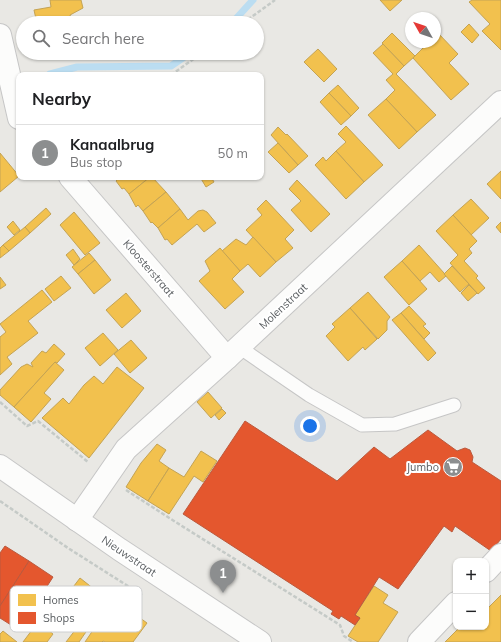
<!DOCTYPE html>
<html lang="en">
<head>
<meta charset="utf-8">
<style>
  :root { --surface:#fff; --page:#f2f2f2; --text:#202124; --muted:#757577; --line:#e0e0e0; --accent:#8c8e8f }
  body { margin:0; font-family:Mulish,sans-serif; background:var(--page); color:var(--text) }
  .controls { position:absolute; right:12px; bottom:12px; display:grid; overflow:hidden; border-radius:8px; box-shadow:0 1px 3px #0004 }
  .controls button { width:36px; height:36px; display:grid; place-items:center; padding:0; border:0; border-bottom:1px solid var(--line); background:var(--surface); color:var(--text); font:20px sans-serif }
  .compass { position:absolute; left:405px; top:12px; width:36px; height:36px; border-radius:50%; background:var(--surface); box-shadow:0 1px 3px #0004; rotate:310deg }
  .you { position:absolute; left:310px; top:426px; width:14px; height:14px; margin:-10px; border:3px solid #fff; border-radius:50%; background:#1a73e8; box-shadow:0 0 0 6px #1a73e833 }
  .badge { display:grid; place-items:center; width:26px; height:26px; border-radius:50%; background:var(--accent); color:#fff; font-size:13px; font-weight:700 }
  .pin { position:absolute; translate:-50% -33px; filter:drop-shadow(0 1px 2px #0008) }
  .pin::after { content:''; position:absolute; top:21px; width:14px; height:12px; background:inherit; clip-path:polygon(0 0,100% 0,50% 100%) }
  .list { margin:0; padding:0; list-style:none }
  h2 { display:flex; justify-content:space-between; align-items:center; height:52px; margin:0; padding:0 16px; font-size:17px }
  h2 small { font-size:13px; font-weight:400; color:var(--muted) }
  .list li { display:grid; grid-template-columns:26px 1fr auto; gap:12px; align-items:center; box-sizing:border-box; height:56px; padding:0 16px; border-top:1px solid var(--line) }
  .list b { display:block; font-size:15px; white-space:nowrap }
  .list p { margin:0; font-size:13px; white-space:nowrap; color:var(--muted) }
  .list em { font-size:13px; font-style:normal; color:var(--muted) }
  .icon { flex:none; width:22px; height:22px; fill:none; stroke:currentColor; stroke-width:2; stroke-linecap:round; stroke-linejoin:round }
  .map { position:relative; flex:none; width:501px; height:642px; overflow:hidden }
  .search { position:absolute; background:var(--surface); box-shadow:0 1px 3px #0004; left:16px; top:16px; width:248px; height:44px; display:flex; align-items:center; gap:10px; box-sizing:border-box; padding:0 14px; border-radius:22px; color:var(--muted); font-size:15px }
  .panel { position:absolute; background:var(--surface); box-shadow:0 1px 3px #0004; left:16px; top:72px; width:248px; height:108px; border-radius:8px }
  .map>svg:first-child { display:block }
  .homes { fill:#f2c14e; stroke:#c4a354 }
  .shops { fill:#e4572e; stroke:#bb593d }
  .lines { fill:none; stroke-linecap:round; stroke-linejoin:round }
  .stream { stroke:#bbddf1; stroke-width:7 }
  .service-casing { stroke:#c6c6c6; stroke-width:15 }
  .minor-casing { stroke:#c6c6c6; stroke-width:24 }
  .tertiary-casing { stroke:#c6c6c6; stroke-width:24 }
  .path { stroke:#c5cac7; stroke-width:2.5; stroke-dasharray:4 2; stroke-linecap:butt }
  .service { stroke:#fcfcfb; stroke-width:13 }
  .minor { stroke:#fcfcfb; stroke-width:22 }
  .tertiary { stroke:#fcfcfb; stroke-width:22 }
  .labels { text-anchor:middle; dominant-baseline:central; stroke-width:4; stroke-linejoin:round; paint-order:stroke }
  .street-label { font-size:11px; fill:#5a5e61; stroke:#fff }
  .poi-label { font-size:11px; fill:#5a5e61; stroke:#fff; text-anchor:end }
  .key { fill:#fff; stroke:#cecfd0; stroke-width:1 }
  .key-label { font-size:11px; fill:#5a5e61 }
</style>
</head>
<body>
<div class="map">
<svg width="501" height="642" viewBox="0 0 501 642">
  <rect width="100%" height="100%" fill="#e9e8e4"/>
  <g class="homes">
    <polygon points="50,0 81,0 83,8 70,15 72,23 33,23 33,20 36,19 34,10 51,7"/>
    <polygon points="380,0 402,0 390,11"/>
    <polygon points="472,0 501,0 501,50 482,31 490,24 469,2"/>
    <polygon points="469,24 479,35 472,43 461,32"/>
    <polygon points="392,33 415,56 404,66 382,43"/>
    <polygon points="438,33 458,54 449,63 469,84 451,100 413,58 429,42 435,42 435,36"/>
    <polygon points="383,44 404,66 396,74 436,115 417,132 386,99 395,90 386,80 393,74 373,53"/>
    <polygon points="318,49 337,69 324,82 304,62"/>
    <polygon points="338,85 359,108 351,116 329,93"/>
    <polygon points="329,93 351,116 341,125 320,102"/>
    <polygon points="386,99 417,132 399,149 368,115"/>
    <polygon points="346,126 383,165 364,182 336,151 346,142 338,134"/>
    <polygon points="278,127 286,135 287,134 308,156 298,165 271,135"/>
    <polygon points="278,143 298,165 289,173 268,152"/>
    <polygon points="336,151 364,182 346,199 315,165 323,157 326,161"/>
    <polygon points="0,153 19,176 0,192"/>
    <polygon points="501,171 501,199 487,184"/>
    <polygon points="116,177 150,177 129,194 124,188 122,189 116,181 117,180 115,178"/>
    <polygon points="150,177 152,177 166,192 143,211 138,205 136,207 129,194"/>
    <polygon points="200,177 211,177 214,182 206,187"/>
    <polygon points="297,180 330,214 311,232 291,210 301,201 289,189"/>
    <polygon points="166,192 180,209 158,228 152,222 151,223 143,211"/>
    <polygon points="471,199 489,218 471,235 453,215"/>
    <polygon points="266,200 294,230 285,239 293,248 276,262 246,230 262,215 257,209"/>
    <polygon points="46,208 51,214 30,233 25,227"/>
    <polygon points="180,209 188,220 198,211 203,210 207,212 216,223 204,232 197,224 172,245 167,239 165,240 158,228"/>
    <polygon points="74,212 100,243 85,255 60,225"/>
    <polygon points="453,215 477,241 469,249 472,253 464,261 478,276 476,278 485,288 478,294 450,263 458,255 436,231"/>
    <polygon points="13,221 20,230 14,235 7,227"/>
    <polygon points="501,222 501,233 496,227"/>
    <polygon points="25,227 30,233 9,251 3,245"/>
    <polygon points="253,237 276,262 260,277 248,264 240,271 222,251 236,239 246,245"/>
    <polygon points="3,245 9,251 0,258 0,248"/>
    <polygon points="419,245 444,273 446,276 439,282 430,272 420,281 402,261"/>
    <polygon points="220,248 240,271 232,279 244,292 225,309 199,281 210,271 205,261"/>
    <polygon points="73,249 80,259 74,265 66,255"/>
    <polygon points="89,253 95,260 78,274 72,267"/>
    <polygon points="95,260 111,280 94,294 78,274"/>
    <polygon points="402,261 427,289 409,305 384,277"/>
    <polygon points="452,266 469,284 460,292 444,274"/>
    <polygon points="61,276 71,288 54,301 45,289"/>
    <polygon points="0,277 6,285 0,289"/>
    <polygon points="469,285 477,293 468,301 461,293"/>
    <polygon points="42,290 52,302 28,321 38,333 7,357 12,364 0,375 0,337 6,332 0,324"/>
    <polygon points="368,292 390,317 387,321 387,330 378,339 350,308"/>
    <polygon points="126,293 141,311 122,328 106,310"/>
    <polygon points="409,306 426,324 423,326 430,333 424,339 401,313"/>
    <polygon points="350,308 377,339 365,350 363,347 348,361 326,336 335,327 332,324"/>
    <polygon points="401,313 436,353 428,361 392,320"/>
    <polygon points="103,333 118,350 100,366 85,348"/>
    <polygon points="131,340 147,358 130,373 114,354"/>
    <polygon points="54,344 65,354 57,363 55,362 14,407 0,395 0,390 21,367 27,364 33,367 31,363 42,351 46,353"/>
    <polygon points="55,362 64,370 44,393 51,399 31,422 14,407"/>
    <polygon points="117,367 144,388 89,458 42,418 63,398 69,404 84,385 94,376 103,384"/>
    <polygon points="208,392 222,408 211,418 197,402"/>
    <polygon points="222,409 226,413 219,420 215,415"/>
    <polygon points="157,444 166,450 159,461 169,468 148,501 126,487 141,463"/>
    <polygon points="201,451 217,461 203,482 194,476 169,514 148,501 169,468 184,477"/>
    <polygon points="80,578 104,597 87,618 85,616 80,623 88,629 79,642 66,642 76,629 57,614 66,601 64,599"/>
    <polygon points="374,586 388,595 383,603 398,612 378,642 358,642 348,636 360,618 355,615"/>
    <polygon points="501,595 501,642 445,642 460,627 464,627 467,630 470,627 486,627 486,610"/>
    <polygon points="114,599 147,623 133,642 105,642 103,641 102,642 85,642"/>
    <polygon points="38,622 53,634 47,642 23,642"/>
    <polygon points="3,631 17,642 0,642 0,634"/>
  </g>
  <g class="shops">
    <polygon points="245,421 337,481 374,447 390,459 428,430 457,451 465,448 470,450 473,457 472,462 501,481 501,539 491,551 455,526 452,532 444,526 398,589 379,577 355,615 360,618 355,625 341,616 339,619 331,614 333,611 183,514"/>
    <polygon points="5,546 29,561 0,606 0,553"/>
    <polygon points="29,561 53,577 19,630 0,618 0,606"/>
  </g>
  <g class="lines">
    <g class="stream">
      <polyline points="232,23 253,0"/>
      <polyline points="50,74 77,67 171,66 190,53"/>
    </g>
    <defs>
      <polyline id="service" points="239,347 309,395 362,425 395,424 454,405"/>
      <g id="minor">
        <polyline points="0,35 19,118"/>
        <polyline points="70,177 227,358"/>
        <polyline points="77,520 126,449 227,358 501,102"/>
        <polyline points="486,571 501,555"/>
        <polyline points="419,642 456,603"/>
      </g>
      <polyline id="tertiary" points="0,466 119,549 260,642"/>
    </defs>
    <use href="#service" class="service-casing"/>
    <use href="#minor" class="minor-casing"/>
    <use href="#tertiary" class="tertiary-casing"/>
    <g class="path">
      <polyline points="243,23 275,0"/>
      <polyline points="171,75 202,53"/>
      <polyline points="0,402 27,426 38,421 88,462"/>
      <polyline points="126,490 174,521 340,625 344,636 353,642"/>
      <polyline points="0,501 68,548 142,595"/>
    </g>
    <use href="#service" class="service"/>
    <use href="#minor" class="minor"/>
    <use href="#tertiary" class="tertiary"/>
  </g>
  <defs>
    <symbol id="supermarket-disc" viewBox="-11 -11 22 22"><circle r="9.5" fill="#8c8e8f" stroke="#fff"/><path d="M-6-5.5h2.5l.6 2H6L4.5 2H-2.5L-4.4-4H-6ZM-1.5 3.2a1.3 1.3 0 1 0 .1 0ZM3 3.2a1.3 1.3 0 1 0 .1 0Z" fill="#fff"/></symbol>
  </defs>
  <g fill-rule="evenodd">
    <use href="#supermarket-disc" x="442" y="456" width="22" height="22"/>
  </g>
  <g class="labels">
    <g class="street-label">
      <text transform="translate(149 268) rotate(49)">Kloosterstraat</text>
      <text transform="translate(283 306) rotate(-43)">Molenstraat</text>
      <text transform="translate(129 556) rotate(34)">Nieuwstraat</text>
    </g>
    <g class="poi-label">
      <text x="439" y="467">Jumbo</text>
    </g>
  </g>
  <rect x="10" y="586" width="132" height="46" rx="6" class="key"/>
  <rect x="18" y="594" width="18" height="12" fill="#f2c14e"/>
  <rect x="18" y="612" width="18" height="12" fill="#e4572e"/>
  <g class="key-label">
    <text x="43" y="604">Homes</text>
    <text x="43" y="622">Shops</text>
  </g>
</svg>
<div class="controls">
<button>+</button>
<button>−</button>
</div>
<svg class="compass" viewBox="-18 -18 36 36"><path d="M0-13l5 13h-10z" fill="#e53935"/><path d="M0 13l5-13h-10z" fill="#757577"/></svg>
<div class="you"></div>
<div class="pin badge" style="left:223px;top:593px">1</div>
<div class="search"><svg class="icon" aria-label="search" viewBox="0 0 24 24"><circle cx="10" cy="10" r="6"/><path d="M15 15l6 6"/></svg>Search here</div>
<section class="panel">
<h2>Nearby<small></small></h2>
<ul class="list">
<li><span class="badge">1</span><div><b>Kanaalbrug</b><p>Bus stop</p></div><em>50 m</em></li>
</ul>
</section>
</div>
</body>
</html>
